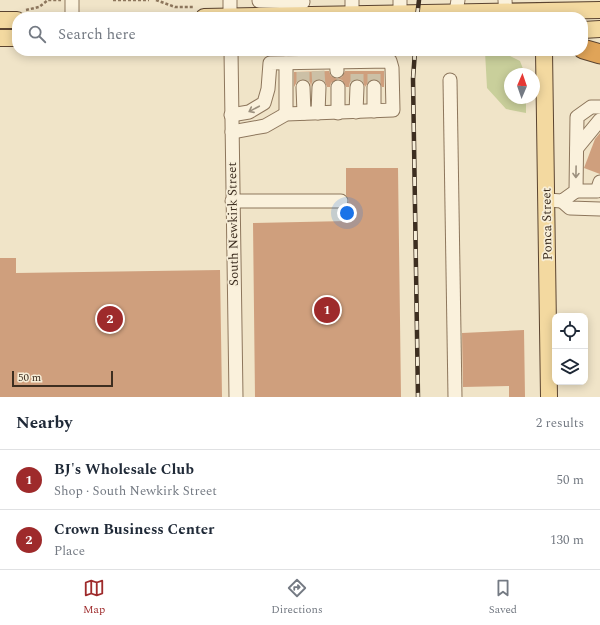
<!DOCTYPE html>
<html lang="en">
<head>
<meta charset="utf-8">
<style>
  :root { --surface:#fff; --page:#f6f6f7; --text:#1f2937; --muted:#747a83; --line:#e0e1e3; --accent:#9e2a2b }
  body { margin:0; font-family:Spectral,serif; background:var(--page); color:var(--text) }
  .controls { position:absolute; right:12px; bottom:12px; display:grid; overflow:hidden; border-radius:8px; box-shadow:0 2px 10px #0003 }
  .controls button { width:36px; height:36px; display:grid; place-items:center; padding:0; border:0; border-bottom:1px solid var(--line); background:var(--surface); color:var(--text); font:20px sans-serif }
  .compass { position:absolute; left:504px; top:68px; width:36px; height:36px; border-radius:50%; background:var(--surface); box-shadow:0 2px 10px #0003; rotate:2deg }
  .scale { position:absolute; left:12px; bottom:10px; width:101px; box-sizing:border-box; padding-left:4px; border:2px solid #3d2e20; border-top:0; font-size:11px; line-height:14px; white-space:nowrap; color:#3d2e20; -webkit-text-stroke:3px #f7eed8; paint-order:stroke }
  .you { position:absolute; left:347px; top:213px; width:14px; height:14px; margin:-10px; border:3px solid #fff; border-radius:50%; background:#1a73e8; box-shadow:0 0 0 6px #1a73e833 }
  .badge { display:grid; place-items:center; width:26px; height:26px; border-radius:50%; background:var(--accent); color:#fff; font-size:13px; font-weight:700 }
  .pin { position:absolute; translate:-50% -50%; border:2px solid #fff; box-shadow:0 1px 4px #0006 }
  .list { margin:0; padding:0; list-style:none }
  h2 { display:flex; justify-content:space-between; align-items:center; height:52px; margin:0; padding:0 16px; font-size:17px }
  h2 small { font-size:13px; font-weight:400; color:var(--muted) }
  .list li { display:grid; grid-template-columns:26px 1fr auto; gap:12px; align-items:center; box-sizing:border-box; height:60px; padding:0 16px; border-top:1px solid var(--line) }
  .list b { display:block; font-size:15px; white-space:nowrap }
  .list p { margin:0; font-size:13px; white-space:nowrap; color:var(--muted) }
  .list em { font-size:13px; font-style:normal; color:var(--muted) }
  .icon { flex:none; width:22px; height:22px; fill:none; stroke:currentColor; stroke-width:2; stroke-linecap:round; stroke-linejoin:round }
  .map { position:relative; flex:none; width:600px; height:397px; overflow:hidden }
  .search { position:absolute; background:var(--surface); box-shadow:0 2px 10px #0003; left:12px; right:12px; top:12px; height:44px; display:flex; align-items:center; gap:10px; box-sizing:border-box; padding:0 14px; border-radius:16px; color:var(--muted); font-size:15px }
  .sheet { height:172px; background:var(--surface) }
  nav { display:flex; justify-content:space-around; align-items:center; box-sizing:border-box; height:56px; border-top:1px solid var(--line); background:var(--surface); font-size:11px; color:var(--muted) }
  nav a { display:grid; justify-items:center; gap:2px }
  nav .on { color:var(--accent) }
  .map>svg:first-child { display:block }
  .green { fill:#c9cf9b }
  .building { fill:#cf9f7d }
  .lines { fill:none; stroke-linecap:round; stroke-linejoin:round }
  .minor-tunnel { stroke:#ccc0a6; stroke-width:13; stroke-dasharray:13 6; stroke-linecap:butt }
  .minor-casing { stroke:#8d765c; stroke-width:15 }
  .major-casing { stroke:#5b4430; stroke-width:18 }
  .highway-casing { stroke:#5b4430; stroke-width:21 }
  .path { stroke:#8d765c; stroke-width:2.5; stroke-dasharray:3 2; stroke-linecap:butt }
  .minor { stroke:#faf1dc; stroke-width:13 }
  .major { stroke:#f3d9a0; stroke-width:16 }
  .highway { stroke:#e0a458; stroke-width:19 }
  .rail-casing { stroke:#3d2e20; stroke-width:4.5 }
  .rail { stroke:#f7eed8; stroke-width:3; stroke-dasharray:9; stroke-linecap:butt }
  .oneway { stroke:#9c907e }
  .labels { text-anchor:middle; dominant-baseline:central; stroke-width:3.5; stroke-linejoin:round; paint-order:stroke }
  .street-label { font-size:13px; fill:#3d2e20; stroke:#f7eed8 }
</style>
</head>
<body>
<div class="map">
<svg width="600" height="397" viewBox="0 0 600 397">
  <rect width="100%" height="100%" fill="#f0e4c8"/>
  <polygon class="green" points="485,52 502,52 520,61 525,74 510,74 510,98 526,98 526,113 506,109 487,88"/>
  <g class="building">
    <polygon points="329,71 331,76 337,79 342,77 345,71 384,71 384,87 382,87 378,80 374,79 370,80 365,87 362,80 357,79 350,82 349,87 346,87 342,80 338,79 331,83 330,87 327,87 324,80 319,79 312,82 311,87 310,82 303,79 298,80 294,87 294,72"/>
    <polygon points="600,133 600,174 584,168 595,139"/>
    <polygon points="346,168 398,168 401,397 255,397 253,223 347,221 346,207 349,201 346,195"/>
    <polygon points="0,258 16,258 16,273 220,270 222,397 0,397"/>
    <polygon points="524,330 525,397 509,397 509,386 463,387 462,333"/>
  </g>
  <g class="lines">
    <g class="minor-tunnel">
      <polyline points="318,71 319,87"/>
      <polyline points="303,72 303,87"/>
      <polyline points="357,87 357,71"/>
      <polyline points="374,87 374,71"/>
    </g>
    <defs>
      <g id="minor">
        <polyline points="72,0 72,17"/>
        <polyline points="230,0 230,17"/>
        <polyline points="352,0 352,15"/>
        <polyline points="400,0 400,17"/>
        <polyline points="505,0 506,17"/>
        <polyline points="259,1 303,2"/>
        <polyline points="455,17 458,0"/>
        <polyline points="231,51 236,397"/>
        <polyline points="336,51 337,71"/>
        <polyline points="286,63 286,114"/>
        <polyline points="450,80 455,397"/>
        <polyline points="303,87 304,113"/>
        <polyline points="338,87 338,113"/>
        <polyline points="374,87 374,111"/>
        <polyline points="356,112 357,87"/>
        <polyline points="318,113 319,87"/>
        <polyline points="231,115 249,112 264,103 268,89 270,63 390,61 392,68 393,110 286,114 265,126 232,132"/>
        <polyline points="577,148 600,120"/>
        <polyline points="576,191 597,191 600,182"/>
        <polyline points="547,200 562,201 576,191 577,117 591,107 600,107"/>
        <polyline points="232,201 341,201"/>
        <polyline points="562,201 570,208 600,209"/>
      </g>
      <g id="major">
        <polyline points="204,17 600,10"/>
        <polyline points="0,20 17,20"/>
        <polyline points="583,30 600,29"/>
        <polyline points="0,38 17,38"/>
        <polyline points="544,51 549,397"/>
      </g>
      <polyline id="highway" points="583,49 600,54"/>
    </defs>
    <use href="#minor" class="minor-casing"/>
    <use href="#major" class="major-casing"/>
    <use href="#highway" class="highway-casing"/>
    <g class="path">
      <polyline points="113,0 149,0"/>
      <polyline points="156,0 175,7 194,7"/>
      <polyline points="26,10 39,7 48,0 61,0"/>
    </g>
    <use href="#minor" class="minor"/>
    <use href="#major" class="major"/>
    <use href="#highway" class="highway"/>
    <defs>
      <g id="rail">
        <polyline points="417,17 419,0"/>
        <polyline points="415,51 413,79 418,397"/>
      </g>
    </defs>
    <use href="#rail" class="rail-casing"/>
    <use href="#rail" class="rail"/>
  </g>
  <defs><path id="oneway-shaft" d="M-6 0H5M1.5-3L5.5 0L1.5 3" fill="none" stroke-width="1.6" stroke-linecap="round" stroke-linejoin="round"/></defs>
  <g class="oneway">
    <use href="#oneway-shaft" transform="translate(254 109) rotate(152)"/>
    <use href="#oneway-shaft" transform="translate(576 172) rotate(91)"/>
  </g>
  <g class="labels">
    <g class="street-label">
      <text transform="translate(233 224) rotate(-91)">South Newkirk Street</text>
      <text transform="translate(547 224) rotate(-91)">Ponca Street</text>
    </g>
  </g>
</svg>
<div class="controls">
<button><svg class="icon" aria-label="locate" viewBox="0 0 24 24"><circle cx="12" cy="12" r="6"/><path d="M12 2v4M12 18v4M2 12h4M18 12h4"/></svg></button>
<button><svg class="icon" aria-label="layers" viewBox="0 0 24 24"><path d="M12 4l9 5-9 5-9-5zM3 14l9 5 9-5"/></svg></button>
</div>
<svg class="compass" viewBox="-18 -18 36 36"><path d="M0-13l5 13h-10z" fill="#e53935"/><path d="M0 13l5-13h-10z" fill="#747a83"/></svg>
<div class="scale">50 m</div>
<div class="you"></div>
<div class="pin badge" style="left:327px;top:310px">1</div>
<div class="pin badge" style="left:110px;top:319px">2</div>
<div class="search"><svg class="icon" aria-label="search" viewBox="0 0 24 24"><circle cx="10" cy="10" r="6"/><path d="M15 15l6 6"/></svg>Search here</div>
</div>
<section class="sheet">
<h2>Nearby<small>2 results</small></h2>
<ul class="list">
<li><span class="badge">1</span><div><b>BJ's Wholesale Club</b><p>Shop · South Newkirk Street</p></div><em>50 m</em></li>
<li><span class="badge">2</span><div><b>Crown Business Center</b><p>Place</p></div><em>130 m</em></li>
</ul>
</section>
<nav>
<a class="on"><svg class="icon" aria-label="map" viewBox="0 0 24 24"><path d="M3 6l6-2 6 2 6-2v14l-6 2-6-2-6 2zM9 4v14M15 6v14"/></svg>Map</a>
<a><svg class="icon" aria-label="directions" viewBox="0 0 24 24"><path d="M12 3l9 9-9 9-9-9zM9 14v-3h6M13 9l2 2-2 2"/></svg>Directions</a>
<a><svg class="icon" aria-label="saved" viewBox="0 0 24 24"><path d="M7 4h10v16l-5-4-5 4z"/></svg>Saved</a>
</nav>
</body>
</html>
